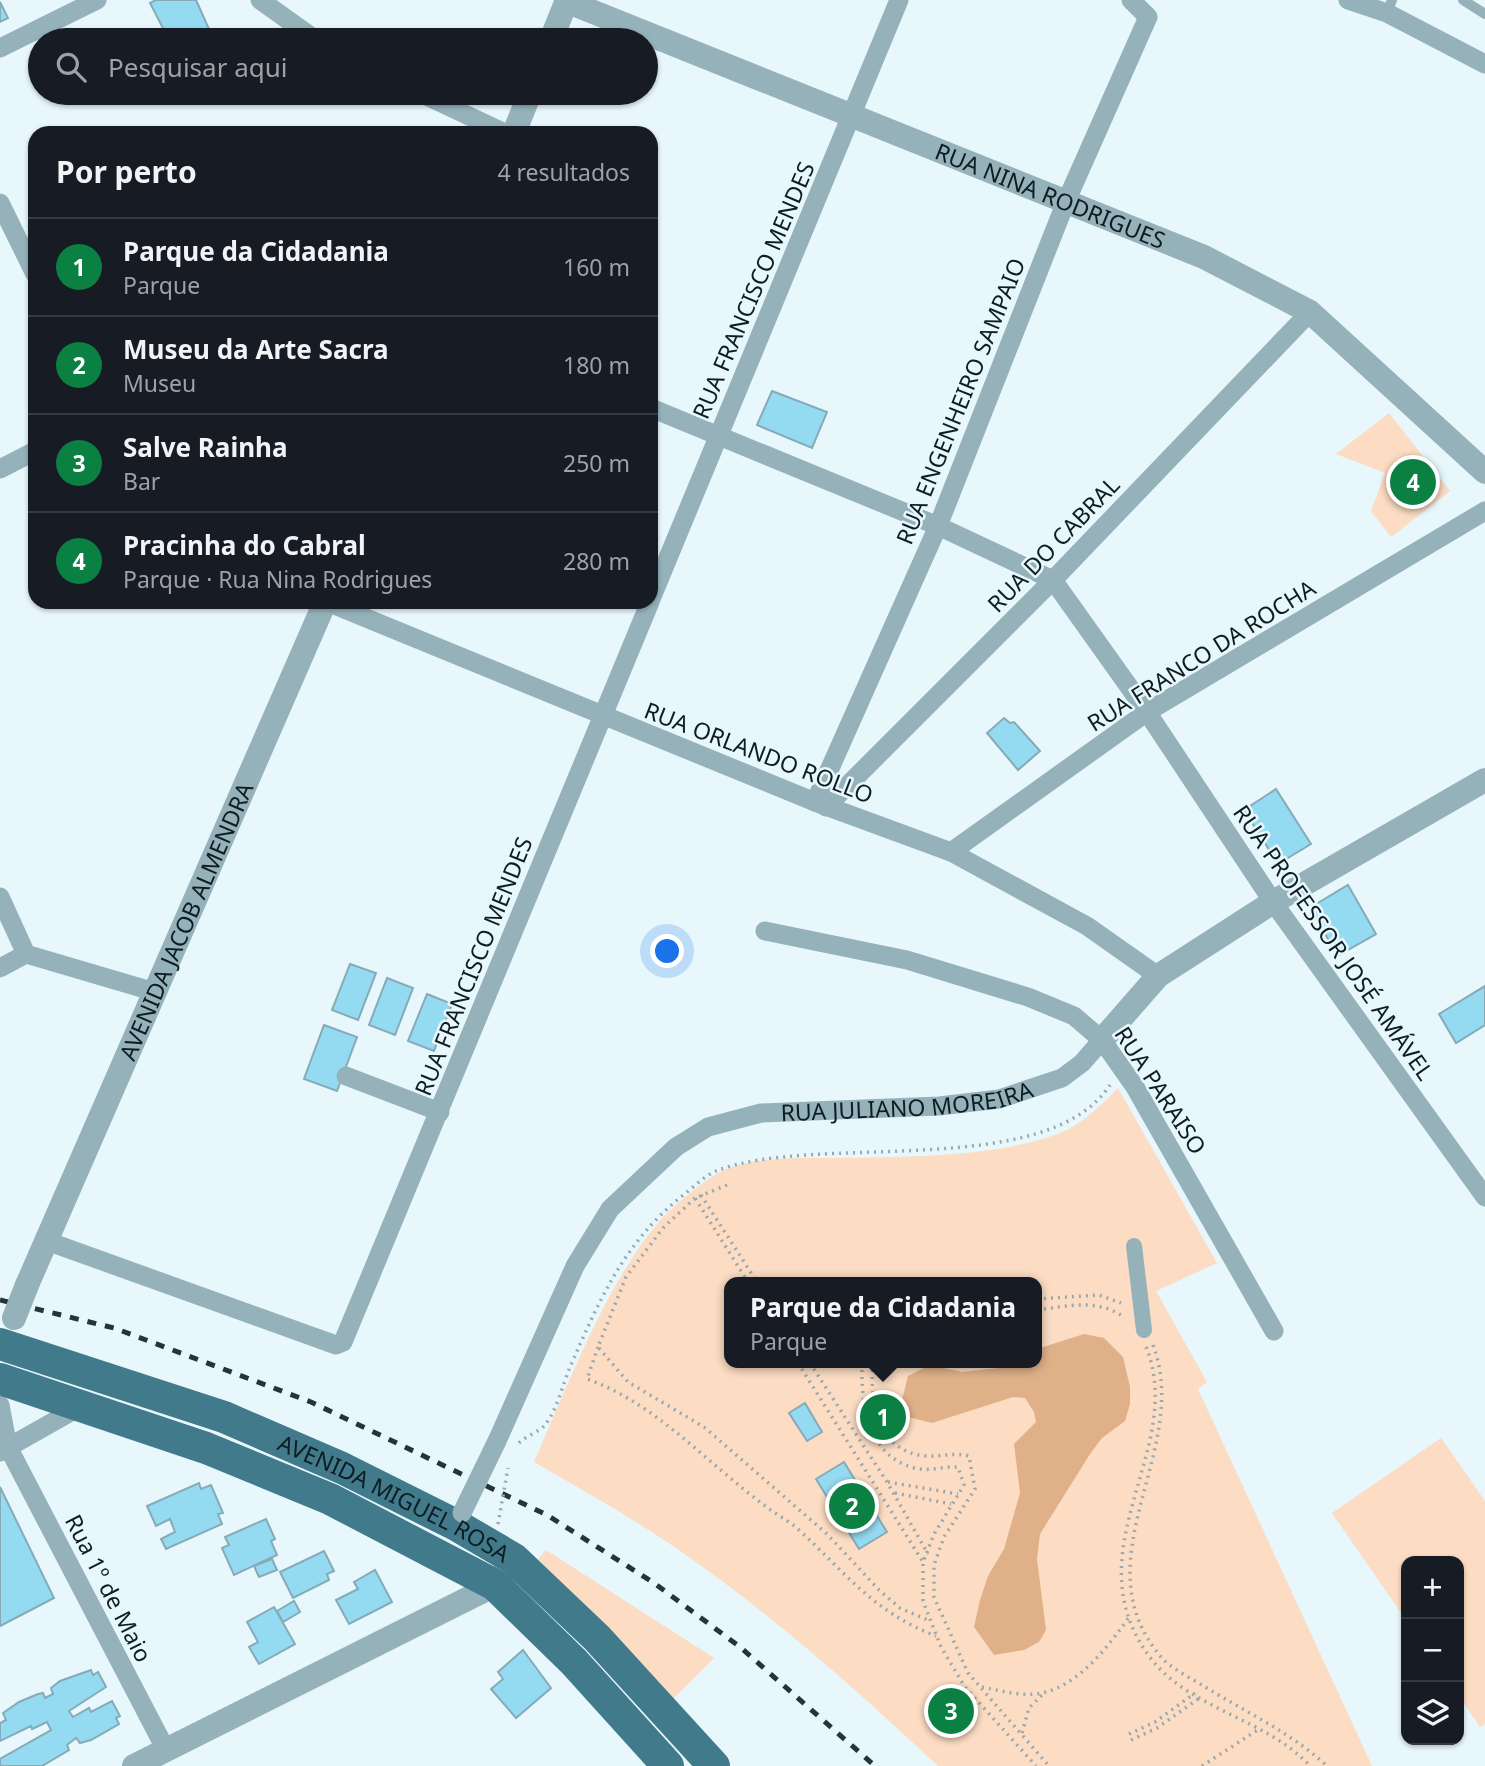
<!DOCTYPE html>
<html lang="pt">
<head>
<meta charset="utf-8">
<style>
  :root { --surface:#171b24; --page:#20242c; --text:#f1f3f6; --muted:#9ea1a6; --line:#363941; --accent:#0b8043 }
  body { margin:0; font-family:"Noto Sans",sans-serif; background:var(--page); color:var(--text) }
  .controls { position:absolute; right:21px; bottom:21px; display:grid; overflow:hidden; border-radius:14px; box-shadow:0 2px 5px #0004 }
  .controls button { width:63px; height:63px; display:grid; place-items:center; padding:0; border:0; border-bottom:2px solid var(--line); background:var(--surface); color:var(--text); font:35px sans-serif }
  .you { position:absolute; left:668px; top:952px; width:24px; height:24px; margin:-18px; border:5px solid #fff; border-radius:50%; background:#1a73e8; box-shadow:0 0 0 10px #1a73e833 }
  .badge { display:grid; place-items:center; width:46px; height:46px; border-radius:50%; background:var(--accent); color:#fff; font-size:23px; font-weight:700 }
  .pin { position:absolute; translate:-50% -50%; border:4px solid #fff; box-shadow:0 2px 7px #0006 }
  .popup { position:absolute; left:724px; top:1277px; width:318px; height:91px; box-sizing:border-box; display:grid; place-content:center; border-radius:14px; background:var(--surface); filter:drop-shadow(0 2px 5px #0005); font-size:23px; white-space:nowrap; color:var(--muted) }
  .popup b { font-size:26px; color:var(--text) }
  .popup::after { content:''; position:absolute; left:50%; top:100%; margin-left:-14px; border:14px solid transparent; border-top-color:var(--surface) }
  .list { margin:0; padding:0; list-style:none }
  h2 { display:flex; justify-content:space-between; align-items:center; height:91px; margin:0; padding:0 28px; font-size:30px }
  h2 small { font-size:23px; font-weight:400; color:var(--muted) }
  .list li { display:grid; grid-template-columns:46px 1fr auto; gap:21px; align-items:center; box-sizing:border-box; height:98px; padding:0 28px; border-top:2px solid var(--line) }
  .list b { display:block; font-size:26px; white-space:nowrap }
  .list p { margin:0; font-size:23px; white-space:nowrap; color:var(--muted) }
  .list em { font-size:23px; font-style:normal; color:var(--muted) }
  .icon { flex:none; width:38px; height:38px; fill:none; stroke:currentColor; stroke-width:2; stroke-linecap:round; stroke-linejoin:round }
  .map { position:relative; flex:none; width:1485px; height:1766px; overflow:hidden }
  .search { position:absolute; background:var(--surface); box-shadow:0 2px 5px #0004; left:28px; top:28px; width:630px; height:77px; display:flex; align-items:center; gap:18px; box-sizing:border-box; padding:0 24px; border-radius:38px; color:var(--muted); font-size:26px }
  .panel { position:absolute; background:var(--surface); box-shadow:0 2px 5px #0004; left:28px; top:126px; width:630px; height:483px; border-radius:21px }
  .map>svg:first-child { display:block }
  .green { fill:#fcdcc2; fill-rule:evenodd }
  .water { fill:#e0b189 }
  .building { fill:#94daf1; stroke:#85abb8; stroke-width:2 }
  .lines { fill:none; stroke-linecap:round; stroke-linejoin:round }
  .path { stroke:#99a8ad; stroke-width:3.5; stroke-dasharray:2 5; stroke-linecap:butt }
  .service { stroke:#95b2bb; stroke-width:10 }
  .pedestrian { stroke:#95b2bb; stroke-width:16 }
  .minor { stroke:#95b2bb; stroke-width:19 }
  .tertiary { stroke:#95b2bb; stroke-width:24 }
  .primary { stroke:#417a8b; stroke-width:32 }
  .rail { stroke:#253438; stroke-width:5; stroke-dasharray:9 9; stroke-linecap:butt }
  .path-bridge { stroke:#99a8ad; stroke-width:3.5; stroke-dasharray:2 5; stroke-linecap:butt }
  .minor-bridge { stroke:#95b2bb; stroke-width:19 }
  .tertiary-bridge { stroke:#95b2bb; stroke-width:24 }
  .labels { text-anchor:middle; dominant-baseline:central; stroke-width:5; stroke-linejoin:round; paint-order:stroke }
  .street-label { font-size:23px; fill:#0e1d21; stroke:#e7f7fc }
</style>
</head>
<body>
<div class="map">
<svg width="1485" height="1766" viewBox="0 0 1485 1766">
  <rect width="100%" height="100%" fill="#e7f7fc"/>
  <g class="green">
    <polygon points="1389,413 1450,491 1391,537 1371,511 1385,473 1336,454"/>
    <path d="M1118,1088L1217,1263L1156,1291L1207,1382L1198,1389L1372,1766H938C852,1686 764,1607 667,1542C624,1513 579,1488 534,1462C567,1387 606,1284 658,1223C672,1207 709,1175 729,1168C759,1157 798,1158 829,1158C897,1157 997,1158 1060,1133C1083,1124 1101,1105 1118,1088ZM729,1282H1037V1363H729Z"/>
    <polygon points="1441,1438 1485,1501 1485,1724 1480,1727 1459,1696 1459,1561 1406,1561 1406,1620 1332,1513"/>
    <polygon points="546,1550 714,1658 671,1701 538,1559"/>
  </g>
  <polygon class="water" points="1084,1334 1104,1338 1123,1357 1130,1387 1130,1404 1125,1421 1102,1438 1090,1454 1040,1534 1037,1559 1046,1630 1039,1642 1024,1650 994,1655 974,1627 980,1600 988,1576 1004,1549 1020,1493 1014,1444 1036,1422 1034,1412 1025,1398 1013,1397 932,1423 908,1417 902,1400 908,1376 930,1365 962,1372 1008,1367 1013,1363 1037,1363 1037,1349"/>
  <g class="building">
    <polygon points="156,0 196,0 209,29 184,40 169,40 150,3"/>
    <polygon points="0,2 8,18 0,22"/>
    <polygon points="772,391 827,412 812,448 757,425"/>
    <polygon points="1004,718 1010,723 1014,722 1040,751 1018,770 987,733"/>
    <polygon points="1276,789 1311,844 1278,864 1244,810"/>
    <polygon points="1348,885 1376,934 1337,956 1311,907"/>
    <polygon points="350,964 376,973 358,1020 332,1010"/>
    <polygon points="387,978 413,988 395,1035 369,1025"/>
    <polygon points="1485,986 1485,1025 1456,1043 1439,1014"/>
    <polygon points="427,994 452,1004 434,1051 408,1041"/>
    <polygon points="324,1025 357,1037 337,1091 304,1079"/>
    <polygon points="805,1403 822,1432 807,1441 789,1413"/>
    <polygon points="844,1462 887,1532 859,1549 816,1479"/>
    <polygon points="199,1483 201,1489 211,1485 223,1513 218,1514 222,1524 166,1549 161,1539 175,1532 170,1519 156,1526 147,1506"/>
    <polygon points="0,1487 54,1598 0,1626"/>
    <polygon points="266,1519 275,1539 271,1541 277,1555 234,1575 222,1548 229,1545 225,1537"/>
    <polygon points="324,1551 334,1571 327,1574 329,1580 293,1598 280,1572"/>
    <polygon points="272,1559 277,1570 259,1577 254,1566"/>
    <polygon points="375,1570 392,1602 349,1624 336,1600 358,1589 354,1582"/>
    <polygon points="294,1601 300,1612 283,1622 277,1611"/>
    <polygon points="274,1607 295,1644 259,1664 249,1647 258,1642 247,1622"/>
    <polygon points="523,1650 551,1688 516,1718 491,1689 503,1679 498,1672"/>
    <polygon points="91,1670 93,1675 98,1672 106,1687 69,1711 73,1717 89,1708 91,1712 112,1701 120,1716 116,1718 119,1724 91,1740 80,1743 76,1738 67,1745 69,1750 42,1766 0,1766 0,1759 51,1730 47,1722 32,1729 31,1726 0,1741 0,1723 6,1720 3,1713 19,1702 38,1694 43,1693 45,1698 53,1694 51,1688 60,1681"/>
    <polygon points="946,1696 966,1716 955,1726 937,1706"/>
  </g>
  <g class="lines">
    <g class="path">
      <polyline points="727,1185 695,1198 748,1282"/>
      <polyline points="701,1195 757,1282"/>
      <polyline points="695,1198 663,1228 626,1277 598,1347 628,1382 704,1427 827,1534 880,1591 900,1608 930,1621"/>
      <polyline points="1037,1299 1099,1295 1121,1303"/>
      <path d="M1037,1310C1068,1306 1099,1298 1125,1318"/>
      <path d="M1153,1345C1193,1451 1077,1560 1162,1658C1172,1669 1189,1677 1202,1685C1245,1712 1289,1731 1327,1766"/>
      <path d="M598,1347L587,1379C654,1402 707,1463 764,1505C775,1514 788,1520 799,1530C846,1573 873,1612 936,1636"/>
      <path d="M1146,1347C1188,1450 1068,1552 1152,1660C1192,1710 1267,1719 1310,1766"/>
      <polyline points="798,1363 923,1562"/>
      <polyline points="810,1363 887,1482 928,1554"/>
      <path d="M862,1363C861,1404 867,1455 914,1468C929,1472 944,1466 958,1467L964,1485L934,1534L923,1562V1601L941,1647L965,1687L1036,1766"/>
      <path d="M873,1363C869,1403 878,1452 926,1456C941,1457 954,1452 969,1456L975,1489L944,1537L934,1565V1597L968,1673L1049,1766"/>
      <path d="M519,1443C526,1436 539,1432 545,1425C557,1410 563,1384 570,1367C600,1299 623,1244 682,1196C693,1188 704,1176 716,1171C816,1132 1046,1182 1110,1085"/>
      <polyline points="888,1482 958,1494"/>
      <polyline points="895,1493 951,1504"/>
      <path d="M982,1687C1002,1691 1022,1697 1042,1693C1080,1685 1109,1645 1130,1616"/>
      <polyline points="1022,1733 1029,1708 1044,1693"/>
      <polyline points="1129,1734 1155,1722 1195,1693"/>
      <polyline points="1131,1740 1157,1728 1201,1697"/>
      <polyline points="1202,1766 1259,1729"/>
    </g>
    <g class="service">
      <polyline points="1463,0 1485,14"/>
      <polyline points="1387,13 1392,0"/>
    </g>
    <polyline class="pedestrian" points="1134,1246 1144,1330"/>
    <g class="minor">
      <polyline points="260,0 316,40"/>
      <polyline points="1348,0 1387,13 1485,64"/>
      <polyline points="0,48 97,0"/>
      <polyline points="420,93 505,133"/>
      <polyline points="0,203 35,274"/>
      <polyline points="651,408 938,526 1053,580 1147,712 1273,902 1485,1197"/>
      <polyline points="0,469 35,451"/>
      <polyline points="651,599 899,0"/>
      <polyline points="327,602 815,802 951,852 1087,926 1158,976"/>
      <polyline points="815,802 938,526 1065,204 1148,17 1131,0"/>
      <polyline points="826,807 1053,580 1310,312"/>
      <polyline points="951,852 1147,712 1485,511"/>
      <polyline points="0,897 26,954 155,992"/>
      <polyline points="765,931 907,960 1028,997 1074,1016 1102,1040 1135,1087 1274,1331"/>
      <polyline points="0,968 26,954"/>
      <polyline points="346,1076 440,1112"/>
      <polyline points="44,1240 336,1345 343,1342 650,602"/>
      <polyline points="0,1405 8,1447 166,1750"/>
      <path id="s1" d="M497,1441L575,1266L610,1209L676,1147L708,1127L761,1113L939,1106L999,1099L1062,1078L1082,1063L1102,1040"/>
      <polyline points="0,1452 83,1405"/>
    </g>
    <g class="tertiary">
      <path id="s2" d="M566,1L1204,257L1310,312L1485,472"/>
      <polyline points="551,40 567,0"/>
      <polyline points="514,133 530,93"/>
      <polyline points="1102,1040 1158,976 1273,902 1485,780"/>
      <path id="s3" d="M27,1285L325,602"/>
      <polyline points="134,1766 495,1585 514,1559"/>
    </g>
    <g class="primary">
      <path id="s4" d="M0,1344L224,1417L342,1468L456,1525L514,1559L597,1638L714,1766"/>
      <polyline points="0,1379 206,1448 330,1499 495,1585 574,1662 668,1766"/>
    </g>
    <polyline class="rail" points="0,1300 114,1328 311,1402 547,1515 654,1583 740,1647 875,1766"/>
    <polyline class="path-bridge" points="498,1524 508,1468"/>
    <polyline class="minor-bridge" points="462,1513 497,1441"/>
    <polyline class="tertiary-bridge" points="14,1318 27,1285"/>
  </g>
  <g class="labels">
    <g class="street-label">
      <text stroke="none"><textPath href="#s2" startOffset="522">RUA NINA RODRIGUES</textPath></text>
      <text transform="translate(753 290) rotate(-67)">RUA FRANCISCO MENDES</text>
      <text transform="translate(960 401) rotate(-68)">RUA ENGENHEIRO SAMPAIO</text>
      <text transform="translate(1053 544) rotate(-46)">RUA DO CABRAL</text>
      <text transform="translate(1201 655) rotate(-32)">RUA FRANCO DA ROCHA</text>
      <text transform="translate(759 752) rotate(21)">RUA ORLANDO ROLLO</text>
      <text stroke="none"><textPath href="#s3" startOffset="397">AVENIDA JACOB ALMENDRA</textPath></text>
      <text transform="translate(1334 942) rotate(55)">RUA PROFESSOR JOSÉ AMÁVEL</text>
      <text transform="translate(473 966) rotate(-68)">RUA FRANCISCO MENDES</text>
      <text transform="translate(1161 1090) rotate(57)">RUA PARAISO</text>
      <text stroke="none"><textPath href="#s1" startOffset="588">RUA JULIANO MOREIRA</textPath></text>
      <text stroke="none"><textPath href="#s4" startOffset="424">AVENIDA MIGUEL ROSA</textPath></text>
      <text transform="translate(109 1588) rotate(63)">Rua 1º de Maio</text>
    </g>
  </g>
</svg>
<div class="controls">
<button>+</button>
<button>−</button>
<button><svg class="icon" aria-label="layers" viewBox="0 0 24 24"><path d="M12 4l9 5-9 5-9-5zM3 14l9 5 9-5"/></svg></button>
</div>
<div class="you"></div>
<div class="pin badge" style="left:883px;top:1417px">1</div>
<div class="popup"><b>Parque da Cidadania</b>Parque</div>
<div class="pin badge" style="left:852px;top:1506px">2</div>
<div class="pin badge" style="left:951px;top:1711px">3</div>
<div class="pin badge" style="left:1413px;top:482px">4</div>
<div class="search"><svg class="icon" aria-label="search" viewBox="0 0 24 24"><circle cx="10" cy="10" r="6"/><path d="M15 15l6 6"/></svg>Pesquisar aqui</div>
<section class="panel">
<h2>Por perto<small>4 resultados</small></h2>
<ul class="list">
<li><span class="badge">1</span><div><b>Parque da Cidadania</b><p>Parque</p></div><em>160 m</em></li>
<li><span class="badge">2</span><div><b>Museu da Arte Sacra</b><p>Museu</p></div><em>180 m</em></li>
<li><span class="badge">3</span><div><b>Salve Rainha</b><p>Bar</p></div><em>250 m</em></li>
<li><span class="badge">4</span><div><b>Pracinha do Cabral</b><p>Parque · Rua Nina Rodrigues</p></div><em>280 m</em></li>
</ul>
</section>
</div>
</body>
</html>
